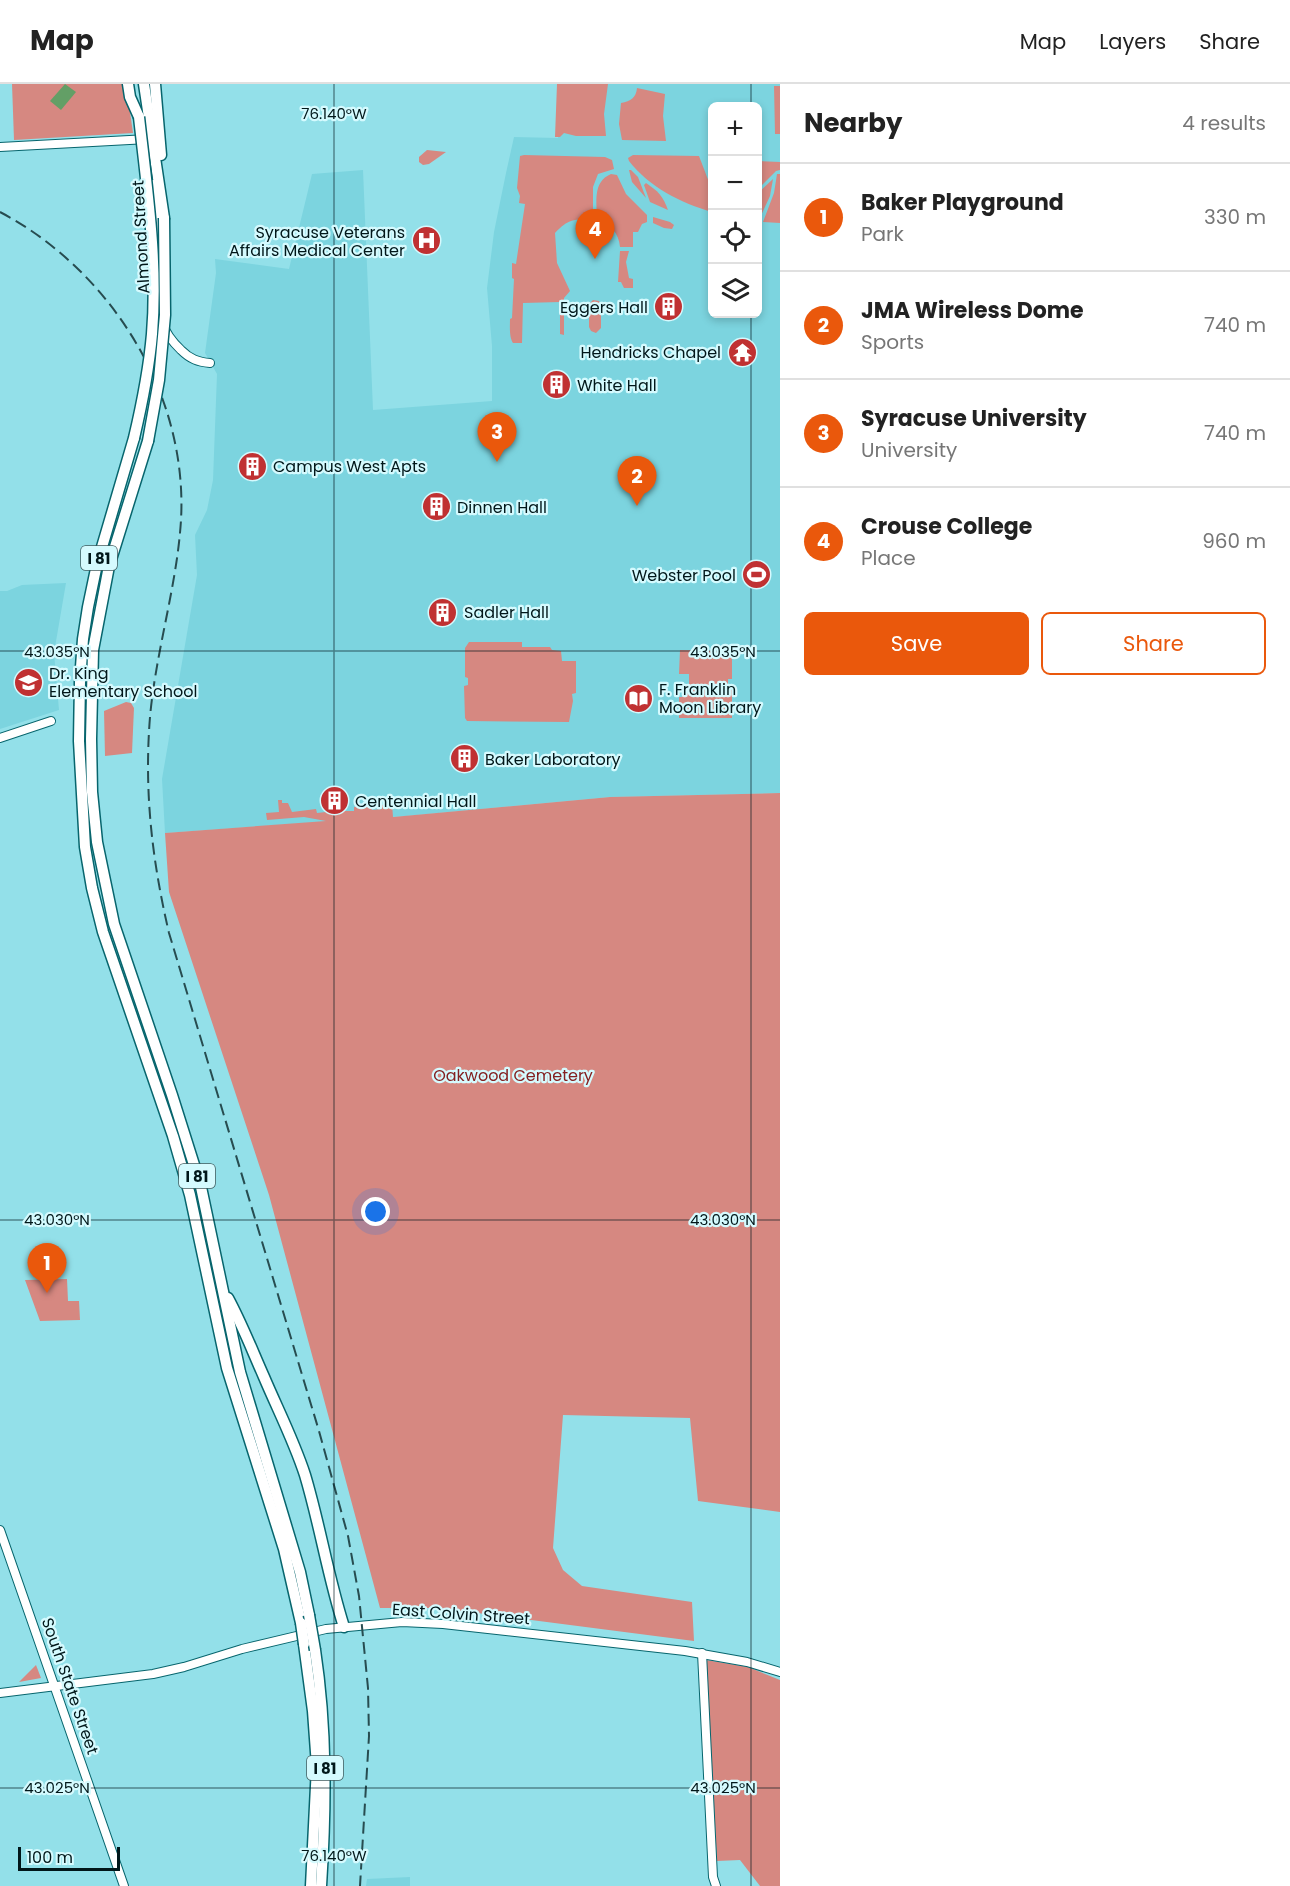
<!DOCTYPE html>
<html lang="en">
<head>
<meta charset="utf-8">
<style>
  :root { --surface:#fff; --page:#f2f2f2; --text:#222; --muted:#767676; --line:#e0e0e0; --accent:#ea580c }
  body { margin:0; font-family:Poppins,sans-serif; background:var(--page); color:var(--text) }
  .controls { position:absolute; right:18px; top:18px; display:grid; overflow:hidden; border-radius:9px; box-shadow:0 3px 9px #0003 }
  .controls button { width:54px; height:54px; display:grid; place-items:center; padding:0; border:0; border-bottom:2px solid var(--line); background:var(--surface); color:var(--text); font:30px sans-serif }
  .scale { position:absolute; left:18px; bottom:15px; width:102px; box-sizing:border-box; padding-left:6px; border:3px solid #01171a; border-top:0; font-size:16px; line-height:21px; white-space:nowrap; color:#01171a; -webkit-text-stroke:4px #d5fafe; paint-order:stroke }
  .you { position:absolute; left:376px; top:1128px; width:21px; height:21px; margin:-15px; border:4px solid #fff; border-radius:50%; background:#1a73e8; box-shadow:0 0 0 9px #1a73e833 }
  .badge { display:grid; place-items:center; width:39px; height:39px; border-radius:50%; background:var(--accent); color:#fff; font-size:20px; font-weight:700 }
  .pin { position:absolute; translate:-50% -50px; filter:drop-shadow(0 2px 3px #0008) }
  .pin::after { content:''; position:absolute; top:32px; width:21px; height:18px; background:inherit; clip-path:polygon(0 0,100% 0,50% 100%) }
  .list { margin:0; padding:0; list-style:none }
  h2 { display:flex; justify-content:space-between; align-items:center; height:78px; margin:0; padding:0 24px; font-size:26px }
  h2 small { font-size:20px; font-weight:400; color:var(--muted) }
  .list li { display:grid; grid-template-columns:39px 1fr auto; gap:18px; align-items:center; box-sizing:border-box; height:108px; padding:0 24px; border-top:2px solid var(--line) }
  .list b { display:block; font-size:22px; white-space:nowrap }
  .list p { margin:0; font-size:20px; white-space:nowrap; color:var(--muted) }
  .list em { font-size:20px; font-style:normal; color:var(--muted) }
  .actions { display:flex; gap:12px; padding:18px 24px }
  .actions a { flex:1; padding:14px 0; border:2px solid var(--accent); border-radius:9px; text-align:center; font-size:21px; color:var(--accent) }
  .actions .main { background:var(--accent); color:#fff }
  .icon { flex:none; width:33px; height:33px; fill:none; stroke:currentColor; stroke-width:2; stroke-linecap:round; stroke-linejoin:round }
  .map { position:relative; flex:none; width:780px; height:1802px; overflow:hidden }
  header { display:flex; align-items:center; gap:36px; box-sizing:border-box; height:84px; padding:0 30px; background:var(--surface); border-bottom:2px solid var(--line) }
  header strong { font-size:28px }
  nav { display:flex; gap:33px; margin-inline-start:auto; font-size:21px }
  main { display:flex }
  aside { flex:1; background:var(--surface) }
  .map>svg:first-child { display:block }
  .built { fill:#7cd4df; fill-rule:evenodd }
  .green { fill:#d68881 }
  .water { fill:#639f66 }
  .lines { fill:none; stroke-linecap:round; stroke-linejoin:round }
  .secondary-casing { stroke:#07656d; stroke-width:10 }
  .highway-casing { stroke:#07656d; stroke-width:13 }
  .secondary { stroke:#fff; stroke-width:8 }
  .highway { stroke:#fff; stroke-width:10 }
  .rail { stroke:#274c50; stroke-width:2; stroke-dasharray:12 6; stroke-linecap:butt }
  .highway-bridge-casing { stroke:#07656d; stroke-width:13; stroke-linecap:butt }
  .highway-bridge { stroke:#fff; stroke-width:10 }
  .ticks { fill:none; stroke:#01171a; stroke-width:1.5; stroke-opacity:0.45 }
  .labels { text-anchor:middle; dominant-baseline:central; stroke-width:4.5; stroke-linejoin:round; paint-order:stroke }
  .shield { fill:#d5fafe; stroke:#415b5e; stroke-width:1.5 }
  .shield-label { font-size:15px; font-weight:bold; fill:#01171a }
  .poi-label { font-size:16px; fill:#01171a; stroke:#d5fafe; text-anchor:start }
  .street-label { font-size:16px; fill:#01171a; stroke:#d5fafe }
  .park-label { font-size:16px; fill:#842020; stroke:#d5fafe }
  .ticks-label { font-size:15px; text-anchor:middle; fill:#01171a; stroke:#d5fafe; stroke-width:4.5; stroke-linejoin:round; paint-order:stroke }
</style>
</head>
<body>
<header>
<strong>Map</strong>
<nav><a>Map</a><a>Layers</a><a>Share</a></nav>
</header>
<main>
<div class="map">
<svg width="780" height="1802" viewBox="0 0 780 1802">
  <rect width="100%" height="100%" fill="#93e0e9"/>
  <g class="built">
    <path d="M559,0H780V709L610,713L406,732L165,749L162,695L197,491L195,451L207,426L213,396L217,290L205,269L216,189L215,175L289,185L312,90L363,86L373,326L492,317V262L487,204L494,148L506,89L514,53L558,54ZM712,22H758V230H712Z"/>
    <polygon points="66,499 54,569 59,626 0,645 0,507 7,507 22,501"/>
    <polygon points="410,1793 410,1802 366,1802 367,1795"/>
  </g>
  <g class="green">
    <polygon points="12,0 126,0 133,49 14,56"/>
    <polygon points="557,0 608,0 604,30 606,52 576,52 564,49 560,53 555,53"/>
    <polygon points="774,2 780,2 780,50 775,50"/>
    <path d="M637,4L665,10L663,32L666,57L622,56L619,40L621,19C631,17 636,14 637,4Z"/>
    <polygon points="427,66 446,68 429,80 423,81 419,78 419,73"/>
    <path d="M524,71L605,73L612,76L614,85L598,90L593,103V135C574,135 568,135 555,149L557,179L570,207L564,214V251L560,250V218L523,219L522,259H513C509,253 510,242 510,235L512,234L514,195L512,194V179L516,180L525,120L519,119L520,112L517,104L520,72Z"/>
    <path d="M633,71L699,72L712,106V128C681,119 649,103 629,77L628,74Z"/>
    <polygon points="758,77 780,78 780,86 776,87 758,105"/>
    <polygon points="629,86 631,86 638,93 646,114 632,98"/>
    <path d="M611,90L617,91L626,110L647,131V138L642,140L638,148H633V163H620C619,149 610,140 597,136C597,119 592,98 611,90Z"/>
    <polygon points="777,90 780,90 780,139 763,138 774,109"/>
    <polygon points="773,95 770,112 758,138 758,109"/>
    <path d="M646,99C658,107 663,112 668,126L650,118L644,101Z"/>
    <polygon points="653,133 670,138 674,141 672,145 664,144 653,139"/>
    <polygon points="620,167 629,167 626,178 629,194 633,195 633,204 624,204 621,198 618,198"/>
    <polygon points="593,216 599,217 601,221 601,244 596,249 591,247 589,243 589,220"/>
    <polygon points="469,558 522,558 522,563 550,563 552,566 561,567 562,577 576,577 576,609 572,610 573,617 569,638 467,637 465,634 464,602 468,601 468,594 465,593 465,564"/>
    <polygon points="680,566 732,567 732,595 728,595 728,605 732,606 732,634 679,634 679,613 682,613 682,609 689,609 689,590 679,590"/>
    <polygon points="126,618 131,619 134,624 132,669 105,672 104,627"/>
    <polygon points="780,709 780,1428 698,1417 690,1334 563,1331 553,1464 563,1486 582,1502 692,1518 694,1557 439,1524 380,1524 269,1111 169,808 165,749 326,737 304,733 267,736 266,729 279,728 278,716 282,716 282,719 288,719 292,728 316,725 317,729 326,728 326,725 344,724 345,727 354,727 354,723 372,722 372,726 382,725 382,721 392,720 393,733 610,713"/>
    <polygon points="67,1195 68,1217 79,1217 80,1236 40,1237 25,1196"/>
    <polygon points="706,1576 748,1583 780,1596 780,1802 760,1802 740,1776 717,1777"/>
    <polygon points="36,1581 41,1594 19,1598"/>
  </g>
  <polygon class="water" points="65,0 76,8 61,26 50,17"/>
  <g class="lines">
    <defs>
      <g id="secondary">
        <polyline points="0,63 148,55"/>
        <polyline points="154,100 158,138 158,192"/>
        <path d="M159,205C159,232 160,246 181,266C190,275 198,278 210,279"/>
        <polyline points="0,654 51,637"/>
        <polyline points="0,1446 124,1802"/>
        <polyline points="702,1569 713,1793 716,1802"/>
        <polyline points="0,1609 153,1590 184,1583 242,1565 326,1545 402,1538 443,1540 685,1567 747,1578 780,1588"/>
      </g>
      <g id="highway">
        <polyline points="128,0 130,13 139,33"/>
        <polyline points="144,0 164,134"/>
        <polyline points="155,0 161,71"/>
        <polyline points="134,354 97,480 88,523 83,555 80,597 79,657 85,763 92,804 103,848 173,1052 190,1111 227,1284 284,1465 301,1539"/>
        <polyline points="148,357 109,482 93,566 91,655 92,708 97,758 114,840 172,1011 201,1103 240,1288 300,1488 309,1531"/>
        <path d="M228,1214C242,1240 252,1266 264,1293C278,1326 294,1357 305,1391C320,1441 328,1493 344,1543"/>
        <polyline points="304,1560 313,1627 317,1682 311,1802"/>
        <path d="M315,1566C327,1645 326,1723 321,1802"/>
      </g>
    </defs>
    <use href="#secondary" class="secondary-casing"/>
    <use href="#highway" class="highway-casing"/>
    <use href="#secondary" class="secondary"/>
    <use href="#highway" class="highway"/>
    <path class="rail" d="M0,128C110,186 188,309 181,436C177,502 156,566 150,633C144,708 152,776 169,849L319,1347L348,1452L359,1512L368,1604L369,1652L360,1802"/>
    <defs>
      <g id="highway-bridge">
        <path d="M134,354C142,320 149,285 152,250C158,178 147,105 139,33"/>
        <polyline points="148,357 159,296 165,231 164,134"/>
        <polyline points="309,1531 315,1566"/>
        <polyline points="301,1539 304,1560"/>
      </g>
    </defs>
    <use href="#highway-bridge" class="highway-bridge-casing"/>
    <use href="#highway-bridge" class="highway-bridge"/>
  </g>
  <path class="ticks" d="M334,0V1802M751,0V22M751,230V1802M0,567H780M0,1136H780M0,1704H780"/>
  <defs>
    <symbol id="hospital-disc" viewBox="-11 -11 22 22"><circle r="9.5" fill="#c03132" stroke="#d5fafe"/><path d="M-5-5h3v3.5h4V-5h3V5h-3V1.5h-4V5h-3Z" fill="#fff"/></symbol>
    <symbol id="building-disc" viewBox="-11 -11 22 22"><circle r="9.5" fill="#c03132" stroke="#d5fafe"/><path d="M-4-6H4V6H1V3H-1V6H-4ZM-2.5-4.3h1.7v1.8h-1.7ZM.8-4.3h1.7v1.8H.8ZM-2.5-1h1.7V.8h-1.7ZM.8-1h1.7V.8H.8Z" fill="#fff"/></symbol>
    <symbol id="temple-disc" viewBox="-11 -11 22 22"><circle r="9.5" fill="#c03132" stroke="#d5fafe"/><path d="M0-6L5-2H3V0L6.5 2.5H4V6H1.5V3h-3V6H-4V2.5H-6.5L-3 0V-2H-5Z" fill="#fff"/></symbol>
    <symbol id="stadium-disc" viewBox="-11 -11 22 22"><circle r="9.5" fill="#c03132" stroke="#d5fafe"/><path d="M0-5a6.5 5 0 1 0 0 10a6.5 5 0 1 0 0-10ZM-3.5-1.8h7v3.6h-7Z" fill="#fff"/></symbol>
    <symbol id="school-disc" viewBox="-11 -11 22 22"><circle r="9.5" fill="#c03132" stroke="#d5fafe"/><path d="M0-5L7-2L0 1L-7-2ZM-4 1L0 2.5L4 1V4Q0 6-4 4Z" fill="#fff"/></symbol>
    <symbol id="library-disc" viewBox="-11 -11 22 22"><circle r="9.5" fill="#c03132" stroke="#d5fafe"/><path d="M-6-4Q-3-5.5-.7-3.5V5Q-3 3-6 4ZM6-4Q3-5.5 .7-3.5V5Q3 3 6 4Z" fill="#fff"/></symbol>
  </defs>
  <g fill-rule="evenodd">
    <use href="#hospital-disc" x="410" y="140" width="33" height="33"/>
    <use href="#building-disc" x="652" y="206" width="33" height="33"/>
    <use href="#temple-disc" x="726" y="252" width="33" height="33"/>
    <use href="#building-disc" x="540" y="284" width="33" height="33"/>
    <use href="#building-disc" x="236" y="366" width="33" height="33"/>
    <use href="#building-disc" x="420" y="406" width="33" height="33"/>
    <use href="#stadium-disc" x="740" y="474" width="33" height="33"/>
    <use href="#building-disc" x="426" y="512" width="33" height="33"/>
    <use href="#school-disc" x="12" y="582" width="33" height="33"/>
    <use href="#library-disc" x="622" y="598" width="33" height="33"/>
    <use href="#building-disc" x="448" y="658" width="33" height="33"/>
    <use href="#building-disc" x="318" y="700" width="33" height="33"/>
  </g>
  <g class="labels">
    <g class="shield">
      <rect x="81" y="462" width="36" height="24" rx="4.5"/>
      <rect x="179" y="1080" width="36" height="24" rx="4.5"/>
      <rect x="307" y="1672" width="36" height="24" rx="4.5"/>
    </g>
    <g class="shield-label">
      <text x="99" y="474">I 81</text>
      <text x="197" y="1092">I 81</text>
      <text x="325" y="1684">I 81</text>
    </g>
    <g class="poi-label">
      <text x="405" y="148" text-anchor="end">Syracuse Veterans<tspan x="405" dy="18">Affairs Medical Center</tspan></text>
      <text x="648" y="223" text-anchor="end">Eggers Hall</text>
      <text x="721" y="268" text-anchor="end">Hendricks Chapel</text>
      <text x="577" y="301">White Hall</text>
      <text x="273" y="382">Campus West Apts</text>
      <text x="457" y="423">Dinnen Hall</text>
      <text x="736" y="491" text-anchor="end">Webster Pool</text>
      <text x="464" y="528">Sadler Hall</text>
      <text x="49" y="589">Dr. King<tspan x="49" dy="18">Elementary School</tspan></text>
      <text x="659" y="605">F. Franklin<tspan x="659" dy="18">Moon Library</tspan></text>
      <text x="485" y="675">Baker Laboratory</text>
      <text x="355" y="717">Centennial Hall</text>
    </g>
    <g class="street-label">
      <text transform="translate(141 153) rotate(-93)">Almond Street</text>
      <text transform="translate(461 1530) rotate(4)">East Colvin Street</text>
      <text transform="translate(70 1602) rotate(71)">South State Street</text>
    </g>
    <g class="park-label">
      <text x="513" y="991">Oakwood Cemetery</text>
    </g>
  </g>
  <g class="ticks-label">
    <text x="334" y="35">76.140°W</text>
    <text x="57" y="573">43.035°N</text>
    <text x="723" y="573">43.035°N</text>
    <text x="57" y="1141">43.030°N</text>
    <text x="723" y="1141">43.030°N</text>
    <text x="57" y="1709">43.025°N</text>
    <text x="723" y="1709">43.025°N</text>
    <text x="334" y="1777">76.140°W</text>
  </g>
</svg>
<div class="controls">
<button>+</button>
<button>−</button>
<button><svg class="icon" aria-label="locate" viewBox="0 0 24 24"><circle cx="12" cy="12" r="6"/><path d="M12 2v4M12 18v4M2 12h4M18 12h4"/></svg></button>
<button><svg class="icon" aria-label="layers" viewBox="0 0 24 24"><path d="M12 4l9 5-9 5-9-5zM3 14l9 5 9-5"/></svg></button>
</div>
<div class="scale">100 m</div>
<div class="you"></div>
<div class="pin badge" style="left:47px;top:1209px">1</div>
<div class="pin badge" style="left:637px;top:422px">2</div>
<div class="pin badge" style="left:497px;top:378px">3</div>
<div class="pin badge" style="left:595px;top:175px">4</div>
</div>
<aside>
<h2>Nearby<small>4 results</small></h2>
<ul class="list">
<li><span class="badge">1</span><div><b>Baker Playground</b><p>Park</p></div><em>330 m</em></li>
<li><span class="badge">2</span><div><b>JMA Wireless Dome</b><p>Sports</p></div><em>740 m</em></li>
<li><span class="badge">3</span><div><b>Syracuse University</b><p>University</p></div><em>740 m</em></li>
<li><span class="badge">4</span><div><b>Crouse College</b><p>Place</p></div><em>960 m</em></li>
</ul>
<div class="actions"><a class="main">Save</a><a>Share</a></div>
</aside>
</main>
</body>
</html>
